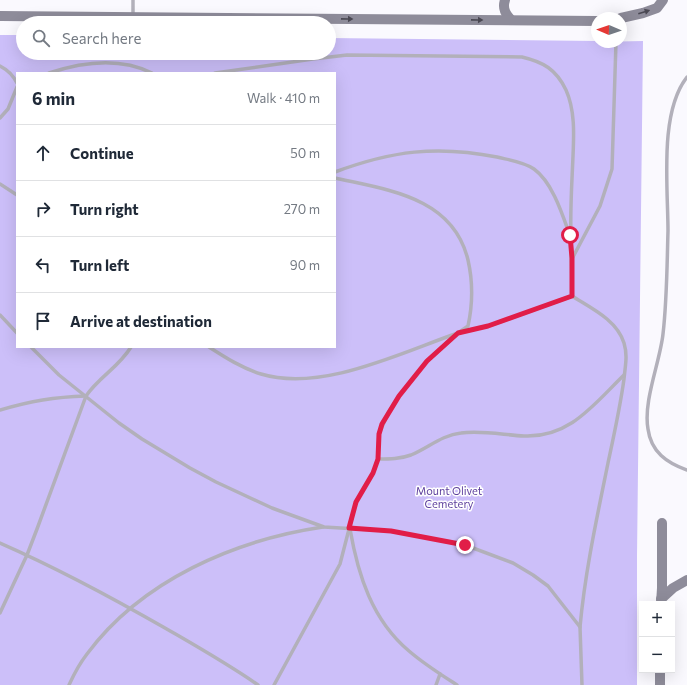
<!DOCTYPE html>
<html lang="en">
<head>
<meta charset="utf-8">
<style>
  :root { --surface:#fff; --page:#f6f6f7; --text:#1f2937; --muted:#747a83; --line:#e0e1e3 }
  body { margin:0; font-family:Commissioner,sans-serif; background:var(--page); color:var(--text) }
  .controls { position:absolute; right:12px; bottom:12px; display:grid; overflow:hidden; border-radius:0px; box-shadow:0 4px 16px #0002 }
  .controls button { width:36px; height:36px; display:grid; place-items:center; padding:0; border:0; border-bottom:1px solid var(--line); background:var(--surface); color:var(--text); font:20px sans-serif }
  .compass { position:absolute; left:591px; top:12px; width:36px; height:36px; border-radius:50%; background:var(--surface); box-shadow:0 4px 16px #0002; rotate:272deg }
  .stop { position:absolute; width:12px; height:12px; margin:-9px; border:3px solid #e11d48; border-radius:50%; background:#fff }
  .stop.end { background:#e11d48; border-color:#fff; box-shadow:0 1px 4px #0008 }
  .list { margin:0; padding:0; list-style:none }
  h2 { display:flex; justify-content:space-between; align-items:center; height:52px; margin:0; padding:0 16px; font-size:17px }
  h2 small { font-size:13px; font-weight:400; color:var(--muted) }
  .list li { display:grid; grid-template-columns:26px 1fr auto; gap:12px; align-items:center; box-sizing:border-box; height:56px; padding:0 16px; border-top:1px solid var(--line) }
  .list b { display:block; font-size:15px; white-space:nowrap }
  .list em { font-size:13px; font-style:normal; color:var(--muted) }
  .icon { flex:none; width:22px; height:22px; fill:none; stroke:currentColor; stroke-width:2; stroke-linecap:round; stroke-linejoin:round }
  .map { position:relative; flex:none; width:687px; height:685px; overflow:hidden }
  .search { position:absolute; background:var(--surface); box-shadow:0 4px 16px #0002; left:16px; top:16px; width:320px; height:44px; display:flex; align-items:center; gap:10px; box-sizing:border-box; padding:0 14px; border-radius:22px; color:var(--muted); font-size:15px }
  .panel { position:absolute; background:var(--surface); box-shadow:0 4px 16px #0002; left:16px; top:72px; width:320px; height:276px; border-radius:0px }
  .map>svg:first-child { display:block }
  .green { fill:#ccbff9; fill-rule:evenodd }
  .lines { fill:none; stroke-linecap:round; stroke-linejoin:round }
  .lane { stroke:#b2b0ba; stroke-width:3.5 }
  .secondary { stroke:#8e8c9a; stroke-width:10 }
  .oneway { fill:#4a4853 }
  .route { stroke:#e11d48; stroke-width:5 }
  .labels { text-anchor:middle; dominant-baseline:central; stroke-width:3; stroke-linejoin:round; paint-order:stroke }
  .park-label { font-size:11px; fill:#5e409d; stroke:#fff }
</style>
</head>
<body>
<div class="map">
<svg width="687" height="685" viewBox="0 0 687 685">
  <rect width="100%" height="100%" fill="#faf9fe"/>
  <path class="green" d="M0,35H23V53H329V38L597,41V42L643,41L637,556V685H0ZM17,73H335V347H17Z"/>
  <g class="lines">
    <g class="lane">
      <polyline points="133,17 133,0"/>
      <path d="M0,66C8,70 13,75 17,83"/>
      <path d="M49,73C82,62 120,57 152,73"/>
      <path d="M215,73L313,59L347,55L522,57C543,62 556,69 566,90C575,110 574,134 573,156C572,182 570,209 571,235C571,255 572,275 572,296C591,308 617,320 624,343C628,356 625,367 624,379C620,408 614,435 608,463C597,517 585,572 580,627"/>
      <path d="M687,77C659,112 668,187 668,231C667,264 667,300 663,334C660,362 643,401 648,429C651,452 667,463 687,470"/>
      <polyline points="0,118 8,109 17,87"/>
      <path d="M335,172C391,151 437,145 497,157C509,160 524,162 534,169C552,182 562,213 569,233"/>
      <polyline points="0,184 17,195"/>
      <polyline points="573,257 600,206 612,169 616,42"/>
      <polyline points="0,315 17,333"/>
      <polyline points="461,332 489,326 572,296"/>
      <polyline points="31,347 59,375 119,423 142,439 190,468 216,482 272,508 324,527 391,531 465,545 513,563 533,575 548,586 580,627 582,685"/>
      <path d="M209,347C226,358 242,368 261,374C321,392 398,354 455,334"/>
      <path d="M0,410C31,401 54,397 86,396"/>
      <path d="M378,459C390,459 400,459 411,455C428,448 442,435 461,433C481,430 504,435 524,436C570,438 594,404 624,375"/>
      <path d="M350,529C358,575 372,620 409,651C424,664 440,674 457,685"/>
      <path d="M0,543C57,568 111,597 165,628C196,646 228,664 258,685"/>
      <path d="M0,613L27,555L37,529L86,396C99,377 119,367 131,347"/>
      <path d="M69,685C74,674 80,663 87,654C142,580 235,540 323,527"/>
      <path d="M274,685L340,564L356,502L373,473L378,459L379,434L388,413L399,396L427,361L458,333L468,326C473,303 473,282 468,260C453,197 388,190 335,178"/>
      <polyline points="436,685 440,674"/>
    </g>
    <g class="secondary">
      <path d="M505,0C502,9 506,14 511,20"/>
      <polyline points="0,16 597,21"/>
      <polyline points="621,18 643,13 657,8 663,0"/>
      <polyline points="661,599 673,588 687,580"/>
      <polyline points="661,604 662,588 662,523"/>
      <polyline points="660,685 660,670"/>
    </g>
  </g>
  <defs><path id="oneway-solid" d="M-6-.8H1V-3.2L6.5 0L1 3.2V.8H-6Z"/></defs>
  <g class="oneway">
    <use href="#oneway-solid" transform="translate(644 12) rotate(-18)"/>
    <use href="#oneway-solid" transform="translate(347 19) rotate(1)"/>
    <use href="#oneway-solid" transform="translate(477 20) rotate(1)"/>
  </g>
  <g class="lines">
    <polyline class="route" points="465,545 391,531 349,528 356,502 373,473 378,459 379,434 382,424 399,396 427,361 458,333 488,326 572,296 572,258 570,235"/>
  </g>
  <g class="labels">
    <g class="park-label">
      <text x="449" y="490">Mount Olivet<tspan x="449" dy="13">Cemetery</tspan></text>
    </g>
  </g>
</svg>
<div class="controls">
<button>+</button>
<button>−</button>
</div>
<svg class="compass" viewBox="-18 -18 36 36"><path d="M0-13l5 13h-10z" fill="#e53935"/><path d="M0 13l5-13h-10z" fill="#747a83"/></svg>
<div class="stop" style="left:570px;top:235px"></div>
<div class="stop end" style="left:465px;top:545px"></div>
<div class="search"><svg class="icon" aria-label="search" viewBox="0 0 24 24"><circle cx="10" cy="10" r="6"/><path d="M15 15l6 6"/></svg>Search here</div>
<section class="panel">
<h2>6 min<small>Walk · 410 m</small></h2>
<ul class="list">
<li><svg class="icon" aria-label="ahead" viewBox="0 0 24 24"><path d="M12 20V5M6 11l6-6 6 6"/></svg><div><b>Continue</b></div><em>50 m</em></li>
<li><svg class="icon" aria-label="right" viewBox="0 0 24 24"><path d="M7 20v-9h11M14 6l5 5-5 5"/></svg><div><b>Turn right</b></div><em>270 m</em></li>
<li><svg class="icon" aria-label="left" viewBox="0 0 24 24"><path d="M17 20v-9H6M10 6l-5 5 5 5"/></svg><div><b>Turn left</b></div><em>90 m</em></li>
<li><svg class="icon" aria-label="arrive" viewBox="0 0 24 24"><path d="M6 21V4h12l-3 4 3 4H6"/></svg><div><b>Arrive at destination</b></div></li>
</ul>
</section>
</div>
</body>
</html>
